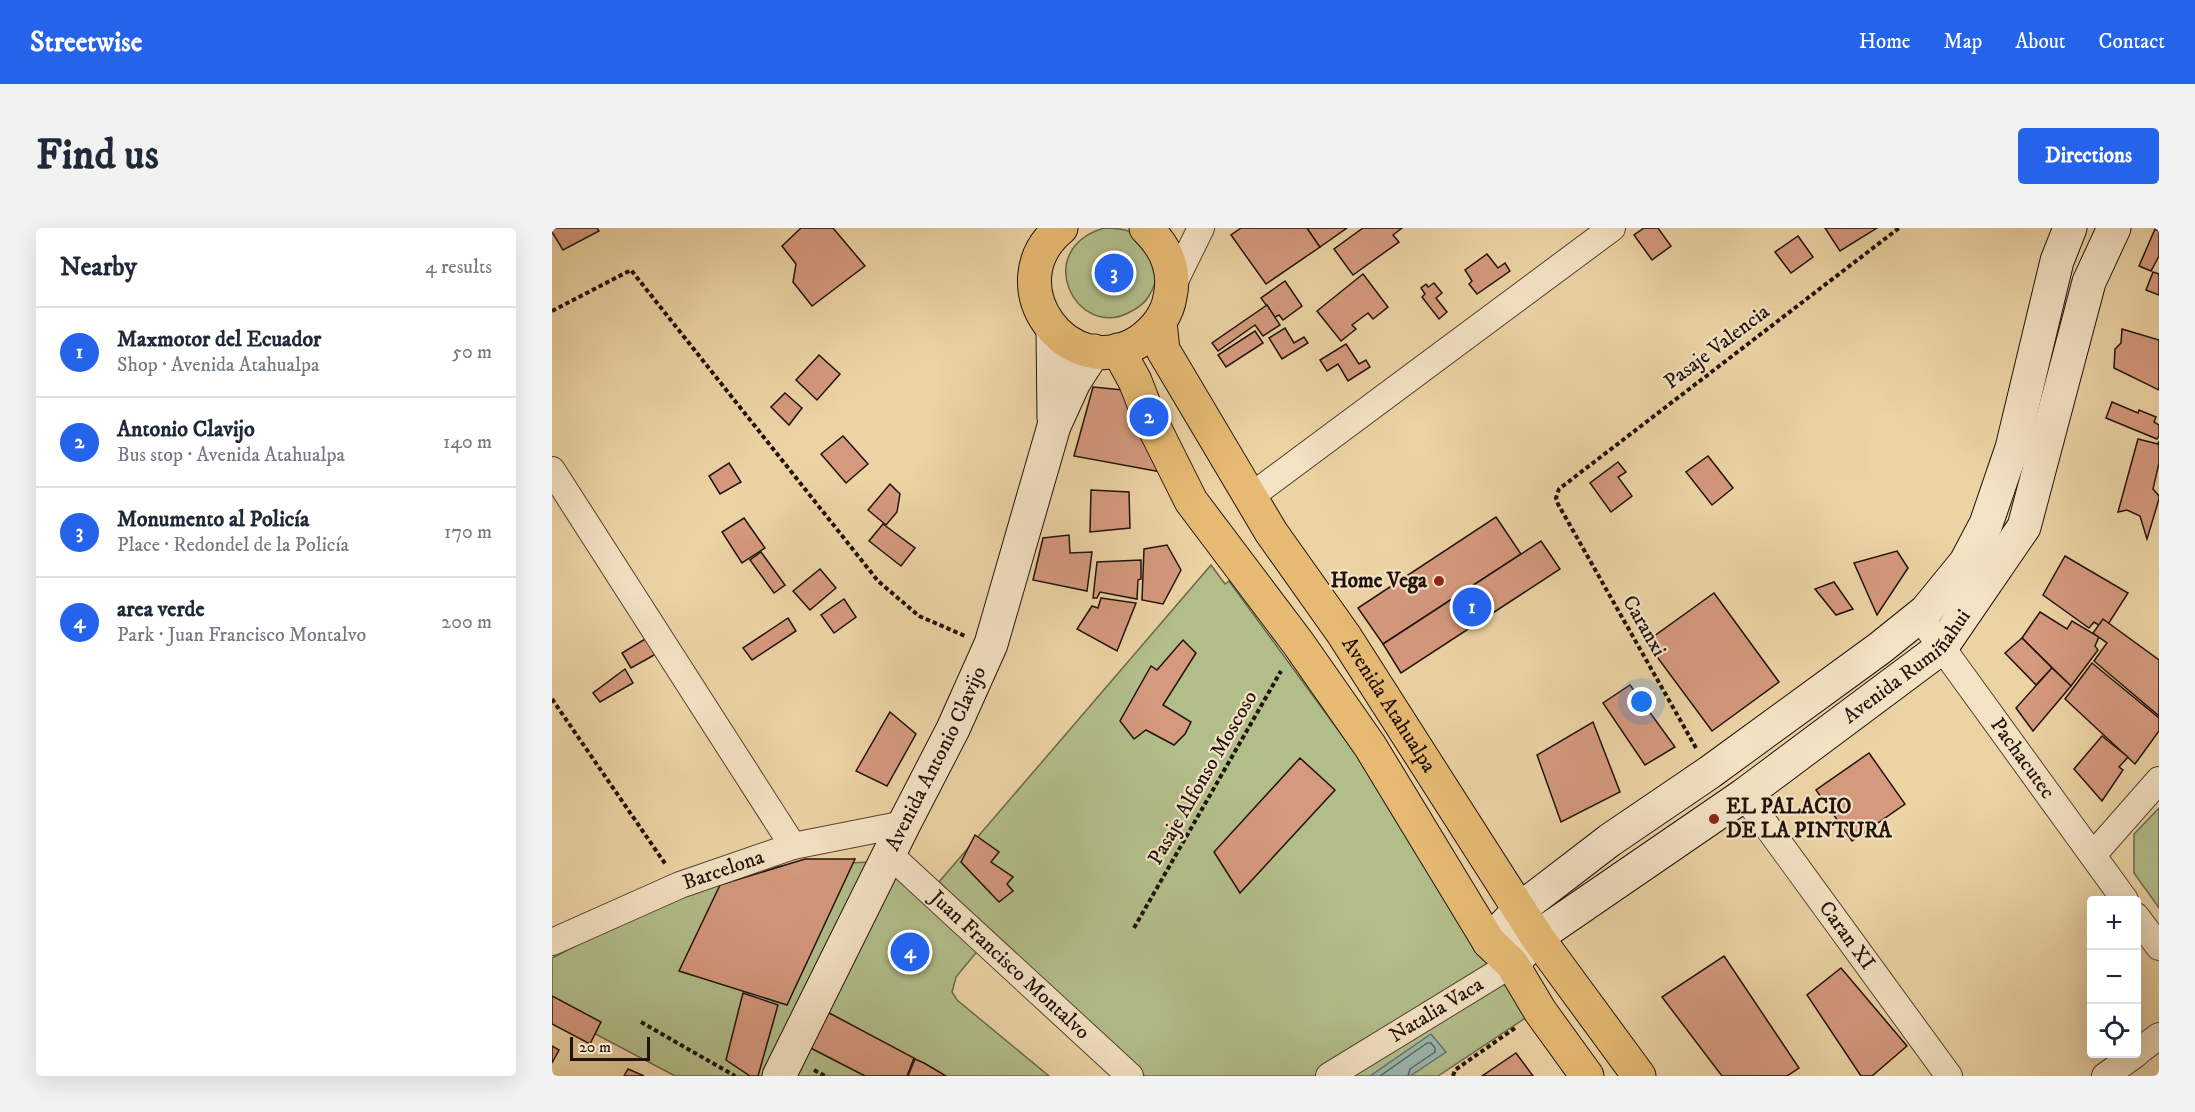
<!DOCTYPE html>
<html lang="en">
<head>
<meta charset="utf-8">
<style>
  :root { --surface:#fff; --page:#f2f2f3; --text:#1f2937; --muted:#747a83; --line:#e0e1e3; --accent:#2563eb }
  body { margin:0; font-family:"IM FELL DW Pica",serif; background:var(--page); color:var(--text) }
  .controls { position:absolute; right:18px; bottom:18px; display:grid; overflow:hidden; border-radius:6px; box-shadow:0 6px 24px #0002 }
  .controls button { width:54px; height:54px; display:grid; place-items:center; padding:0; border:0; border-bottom:2px solid var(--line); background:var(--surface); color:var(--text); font:30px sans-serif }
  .scale { position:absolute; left:18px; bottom:15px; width:80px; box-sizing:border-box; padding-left:6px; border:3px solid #21120b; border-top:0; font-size:16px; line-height:21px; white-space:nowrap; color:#21120b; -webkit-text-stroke:4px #f3e2c4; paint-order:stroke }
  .you { position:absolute; left:1090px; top:474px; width:21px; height:21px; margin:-15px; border:4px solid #fff; border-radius:50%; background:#1a73e8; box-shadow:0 0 0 9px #1a73e833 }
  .badge { display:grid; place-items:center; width:39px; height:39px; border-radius:50%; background:var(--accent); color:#fff; font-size:20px; font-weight:700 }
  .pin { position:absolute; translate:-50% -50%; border:3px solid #fff; box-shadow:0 2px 6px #0006 }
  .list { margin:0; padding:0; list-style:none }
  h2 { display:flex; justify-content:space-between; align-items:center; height:78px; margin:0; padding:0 24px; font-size:26px }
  h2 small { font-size:20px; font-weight:400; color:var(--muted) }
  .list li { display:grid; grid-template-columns:39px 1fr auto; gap:18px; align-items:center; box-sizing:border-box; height:90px; padding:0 24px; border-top:2px solid var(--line) }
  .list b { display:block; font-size:22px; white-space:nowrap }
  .list p { margin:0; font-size:20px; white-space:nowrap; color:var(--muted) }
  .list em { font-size:20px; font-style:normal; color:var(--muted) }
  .icon { flex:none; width:33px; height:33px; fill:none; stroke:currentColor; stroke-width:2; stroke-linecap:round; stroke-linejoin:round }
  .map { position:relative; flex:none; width:1607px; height:848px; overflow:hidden; border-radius:6px }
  header { display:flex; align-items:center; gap:36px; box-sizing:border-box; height:84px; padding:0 30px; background:var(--accent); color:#fff }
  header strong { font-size:28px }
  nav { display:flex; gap:33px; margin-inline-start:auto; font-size:21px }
  .intro { display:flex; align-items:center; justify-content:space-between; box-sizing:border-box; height:144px; padding:0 36px }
  h1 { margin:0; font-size:42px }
  .button { padding:15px 27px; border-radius:6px; background:var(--accent); color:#fff; font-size:21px; font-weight:700 }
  main { display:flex; gap:36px; padding:0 36px }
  aside { flex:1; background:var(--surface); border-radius:6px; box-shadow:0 6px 24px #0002 }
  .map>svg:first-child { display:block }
  .green { fill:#b2be8a; stroke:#6a684a; stroke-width:1.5 }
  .water { fill:#9ab6af; stroke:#6a746d; stroke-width:1.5 }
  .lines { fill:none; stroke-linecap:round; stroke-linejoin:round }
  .shore { stroke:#5e645d; stroke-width:1.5 }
  .building { fill:#d5997e; stroke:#21120b; stroke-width:1.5 }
  .street-casing { stroke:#544231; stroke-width:28 }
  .secondary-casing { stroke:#21120b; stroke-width:35 }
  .primary-casing { stroke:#21120b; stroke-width:35 }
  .path { stroke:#21120b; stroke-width:4; stroke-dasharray:4.5 3; stroke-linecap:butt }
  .street { stroke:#f3e2c4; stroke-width:26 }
  .secondary { stroke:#f3e2c4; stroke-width:33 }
  .primary { stroke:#e6ba72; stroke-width:33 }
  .poi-dot { fill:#8f2418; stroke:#f3e2c4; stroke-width:2 }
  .labels { text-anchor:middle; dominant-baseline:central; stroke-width:4.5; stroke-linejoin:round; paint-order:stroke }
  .street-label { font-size:21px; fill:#21120b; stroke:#f3e2c4 }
  .poi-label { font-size:21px; font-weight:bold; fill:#21120b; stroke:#f3e2c4; text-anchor:end }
</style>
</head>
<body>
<header>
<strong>Streetwise</strong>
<nav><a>Home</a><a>Map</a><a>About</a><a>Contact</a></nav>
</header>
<div class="intro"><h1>Find us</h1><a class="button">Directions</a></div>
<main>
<aside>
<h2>Nearby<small>4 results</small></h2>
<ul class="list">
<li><span class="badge">1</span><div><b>Maxmotor del Ecuador</b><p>Shop · Avenida Atahualpa</p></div><em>50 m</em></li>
<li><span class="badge">2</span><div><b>Antonio Clavijo</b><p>Bus stop · Avenida Atahualpa</p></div><em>140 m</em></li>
<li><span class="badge">3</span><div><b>Monumento al Policía</b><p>Place · Redondel de la Policía</p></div><em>170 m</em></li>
<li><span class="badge">4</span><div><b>area verde</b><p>Park · Juan Francisco Montalvo</p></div><em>200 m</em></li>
</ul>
</aside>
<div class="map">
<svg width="1607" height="848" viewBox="0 0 1607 848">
  <rect width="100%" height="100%" fill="#ecd3a4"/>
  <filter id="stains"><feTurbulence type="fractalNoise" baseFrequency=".00333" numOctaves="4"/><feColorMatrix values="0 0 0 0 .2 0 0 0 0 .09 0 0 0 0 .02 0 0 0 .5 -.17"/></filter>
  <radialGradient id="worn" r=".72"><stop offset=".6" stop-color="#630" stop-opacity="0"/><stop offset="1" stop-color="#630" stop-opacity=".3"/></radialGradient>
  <g class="green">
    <path d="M552,0C561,0 570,0 579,4C583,6 603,36 604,42C606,50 601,61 597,68C592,76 585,81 576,85C524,111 479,22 552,0Z"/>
    <polygon points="659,337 673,356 677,353 816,543 945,739 783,848 593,848 436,710 404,749 400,764 405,772 497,848 393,848 264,778 337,626 388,667 394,660 387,654"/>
    <polygon points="1607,580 1607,680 1582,645 1582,606"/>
    <polygon points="317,634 220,848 123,848 0,783 0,730 35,712 196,640"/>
    <polygon points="957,742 984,783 886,848 799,848"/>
    <polygon points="247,814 313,848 232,848"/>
  </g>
  <polygon class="water" points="879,806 894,824 858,848 818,848"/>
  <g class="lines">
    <polyline class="shore" points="828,848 875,815 879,815 883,820 883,824 858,841 856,848"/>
  </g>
  <g class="building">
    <polygon points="0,0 45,0 47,3 11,22 0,4"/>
    <polygon points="249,0 281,0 313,38 260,78 241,54 244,36 230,18"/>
    <polygon points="689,0 755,0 768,19 714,56 679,7"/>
    <polygon points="755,0 795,0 768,19"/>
    <polygon points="811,0 850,0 841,7 847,14 801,47 782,21"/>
    <polygon points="1092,0 1106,0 1119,18 1100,32 1082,7"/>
    <polygon points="1273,0 1325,0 1288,23"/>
    <polygon points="1603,1 1607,3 1607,28 1599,43 1587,38"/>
    <polygon points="1246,8 1261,29 1239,45 1223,24"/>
    <polygon points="935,26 946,40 953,35 958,43 925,66 917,56 920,53 913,42"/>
    <polygon points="1601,44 1607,46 1607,67 1594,62"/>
    <polygon points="811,46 836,79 821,91 816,85 800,97 804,101 789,113 765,83"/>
    <polygon points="733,53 750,78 731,92 727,87 723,89 709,70"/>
    <polygon points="882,55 890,65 884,70 895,84 887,91 870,69 873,66 869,60 874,56 876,59"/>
    <polygon points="715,77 728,97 711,108 703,97 666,123 660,115"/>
    <polygon points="733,100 742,115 752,109 756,115 730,131 717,110"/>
    <polygon points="1570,101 1607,112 1607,162 1562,140 1563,121 1569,115"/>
    <polygon points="703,103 711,115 674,139 666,127"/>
    <polygon points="794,116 807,136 814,132 818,139 796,153 786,136 775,143 768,132"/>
    <polygon points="267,127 288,146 265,172 244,152"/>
    <polygon points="541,159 581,163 620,246 522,228"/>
    <polygon points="233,165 250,180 237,197 219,179"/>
    <polygon points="1560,174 1586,185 1587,182 1604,189 1602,194 1607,197 1607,208 1605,211 1554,190"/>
    <polygon points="291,208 316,236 294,255 269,226"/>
    <polygon points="1586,211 1606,216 1607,213 1607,235 1601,261 1607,268 1607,271 1595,311 1588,288 1575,282 1566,284"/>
    <polygon points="1156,228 1181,260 1160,277 1134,244"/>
    <polygon points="1066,234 1074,244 1066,249 1080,268 1059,284 1038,255"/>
    <polygon points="177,235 189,254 168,266 157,248"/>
    <polygon points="338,256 348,266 345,284 334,297 316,282"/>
    <polygon points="539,262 577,264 578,300 538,304"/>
    <polygon points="944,289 969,326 831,416 806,380"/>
    <polygon points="192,290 213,320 190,335 170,304"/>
    <polygon points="331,296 363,320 349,338 317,313"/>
    <polygon points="517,307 518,325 540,324 535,363 481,352 491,310"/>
    <polygon points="989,313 1008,341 849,445 831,416"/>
    <polygon points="615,317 629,342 611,376 590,372 592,321"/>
    <polygon points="1345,323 1356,340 1325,387 1302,335"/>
    <polygon points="209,324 233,357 222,365 198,332"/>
    <polygon points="1513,328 1576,365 1553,401 1542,394 1537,400 1491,367"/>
    <polygon points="589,332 589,351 586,352 585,371 548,364 545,370 541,370 545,334"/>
    <polygon points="268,341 284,360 258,382 241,363"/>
    <polygon points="1282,354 1301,381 1284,387 1263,361"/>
    <polygon points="1162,365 1227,454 1160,503 1094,414"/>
    <polygon points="549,370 584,375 565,423 525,401 540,378 546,380"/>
    <polygon points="292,371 304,389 282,405 269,387"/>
    <polygon points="1488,384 1515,401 1520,393 1547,409 1543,418 1546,422 1519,458 1470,410"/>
    <polygon points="236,390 244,403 200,432 191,420"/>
    <polygon points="1551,391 1607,432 1607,488 1542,433 1555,415 1541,405"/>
    <polygon points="103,405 113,421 79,440 70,425"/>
    <polygon points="1470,410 1500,440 1484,457 1453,425"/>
    <polygon points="631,412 644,425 611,477 639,494 633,506 622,517 594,502 582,511 568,493 599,438 605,442"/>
    <polygon points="1540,435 1607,490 1607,503 1583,536 1513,471"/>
    <polygon points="1500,440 1519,458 1481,503 1464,480"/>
    <polygon points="73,441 81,455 48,474 41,465"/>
    <polygon points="1078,457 1123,519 1093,537 1051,475"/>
    <polygon points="338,484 364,506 335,558 304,543"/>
    <polygon points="1041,494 1068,564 1009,594 985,527"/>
    <polygon points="1550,508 1576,529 1567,539 1571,542 1550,573 1522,541"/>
    <polygon points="1317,525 1353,576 1300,613 1264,562"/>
    <polygon points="748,530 783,562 688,665 662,624"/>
    <polygon points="423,607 447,624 439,634 461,649 455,656 461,663 447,674 409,634"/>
    <polygon points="253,631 303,631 235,777 127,743 168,657"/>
    <polygon points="1172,728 1247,840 1235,848 1170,848 1110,769"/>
    <polygon points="1289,740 1355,818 1320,848 1309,848 1255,767"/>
    <polygon points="191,765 226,777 206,848 198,848 174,832"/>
    <polygon points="0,768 49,794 38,816 0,796"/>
    <polygon points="264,778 362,830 355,848 313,848 247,814"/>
    <polygon points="0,818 7,822 0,835"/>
    <polygon points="964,825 981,848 930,848"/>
    <polygon points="363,831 372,835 394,848 356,848"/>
    <polygon points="76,841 92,848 72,848"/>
  </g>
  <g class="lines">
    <defs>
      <g id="street">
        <polyline points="621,57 649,0"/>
        <polyline points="0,242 241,618"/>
        <polyline points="698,269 1060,0"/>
        <path id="s1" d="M1367,388L1573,672"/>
        <path id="s2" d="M1192,567L1397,848"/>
        <path id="s3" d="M337,626L578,848"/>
        <polyline points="1541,627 1607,552"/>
        <polyline points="1584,688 1607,719"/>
        <path id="s4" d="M0,714L128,657L241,618L352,596"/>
        <polyline points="1584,825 1607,808"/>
        <path id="s5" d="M777,848L960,736"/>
        <polyline points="1553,848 1584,826"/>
      </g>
      <g id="secondary">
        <polyline points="501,102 502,190"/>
        <polyline points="937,714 968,681 1058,612 1158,544 1328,420 1374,383 1414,334 1434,296 1460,220 1505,33 1518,0"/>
        <path id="s6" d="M960,736L985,709L1192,567L1389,420L1472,299L1537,54L1562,0"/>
        <path id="s7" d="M227,848L352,596L401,501L439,416L502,198L522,154L542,123"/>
      </g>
      <g id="primary">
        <path d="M509,0C441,56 517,159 588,113C603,102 615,88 618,69C624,42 614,19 594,0"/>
        <path id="s8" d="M608,95L611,122L719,304L792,407L985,709L1087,848"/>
        <polyline points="566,122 583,153 597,189 639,273 746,415 818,518 937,714 960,736 988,783 1035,848"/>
      </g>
    </defs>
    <use href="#street" class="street-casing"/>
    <use href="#secondary" class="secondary-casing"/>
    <use href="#primary" class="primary-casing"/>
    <g class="path">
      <polyline points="0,83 79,42 326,353 367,388 413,408"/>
      <polyline points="0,471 114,637"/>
      <polyline points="1144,520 1006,276 1004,270 1007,261 1347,0"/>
      <polyline points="582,700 729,443"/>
      <polyline points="89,794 183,848"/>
      <polyline points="262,842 273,848"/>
      <polyline points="901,848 903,842 963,800"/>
    </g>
    <use href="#street" class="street"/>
    <use href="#secondary" class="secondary"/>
    <use href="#primary" class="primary"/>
  </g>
  <g class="poi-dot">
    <circle cx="887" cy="353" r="6"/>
    <circle cx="1162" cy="591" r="6"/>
  </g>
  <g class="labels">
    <g class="street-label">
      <text transform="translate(1165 119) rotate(-37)">Pasaje Valencia</text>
      <text transform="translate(1092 398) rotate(60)">Caranxi</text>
      <text stroke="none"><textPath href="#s6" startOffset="496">Avenida Rumiñahui</textPath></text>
      <text stroke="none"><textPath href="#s8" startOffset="448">Avenida Atahualpa</textPath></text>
      <text stroke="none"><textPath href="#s1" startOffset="176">Pachacutec</textPath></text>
      <text stroke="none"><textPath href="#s7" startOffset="354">Avenida Antonio Clavijo</textPath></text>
      <text transform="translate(651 550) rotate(-60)">Pasaje Alfonso Moscoso</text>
      <text stroke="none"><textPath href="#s4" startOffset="186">Barcelona</textPath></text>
      <text stroke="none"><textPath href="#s2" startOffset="174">Caran XI</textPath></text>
      <text stroke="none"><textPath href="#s3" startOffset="164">Juan Francisco Montalvo</textPath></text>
      <text stroke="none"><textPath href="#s5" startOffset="126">Natalia Vaca</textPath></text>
    </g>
    <g class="poi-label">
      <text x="875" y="353">Home Vega</text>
      <text x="1174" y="579" text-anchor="start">EL PALACIO<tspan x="1174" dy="24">DE LA PINTURA</tspan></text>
    </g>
  </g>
  <rect width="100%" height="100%" filter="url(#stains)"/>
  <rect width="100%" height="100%" fill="url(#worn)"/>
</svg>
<div class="controls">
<button>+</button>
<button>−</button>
<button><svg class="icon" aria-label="locate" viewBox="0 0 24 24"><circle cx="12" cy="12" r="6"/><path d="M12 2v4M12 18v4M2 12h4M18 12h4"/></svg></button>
</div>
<div class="scale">20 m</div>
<div class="you"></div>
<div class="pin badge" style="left:920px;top:379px">1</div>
<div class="pin badge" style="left:597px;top:189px">2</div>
<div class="pin badge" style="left:562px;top:45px">3</div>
<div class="pin badge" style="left:358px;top:724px">4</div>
</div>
</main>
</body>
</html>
